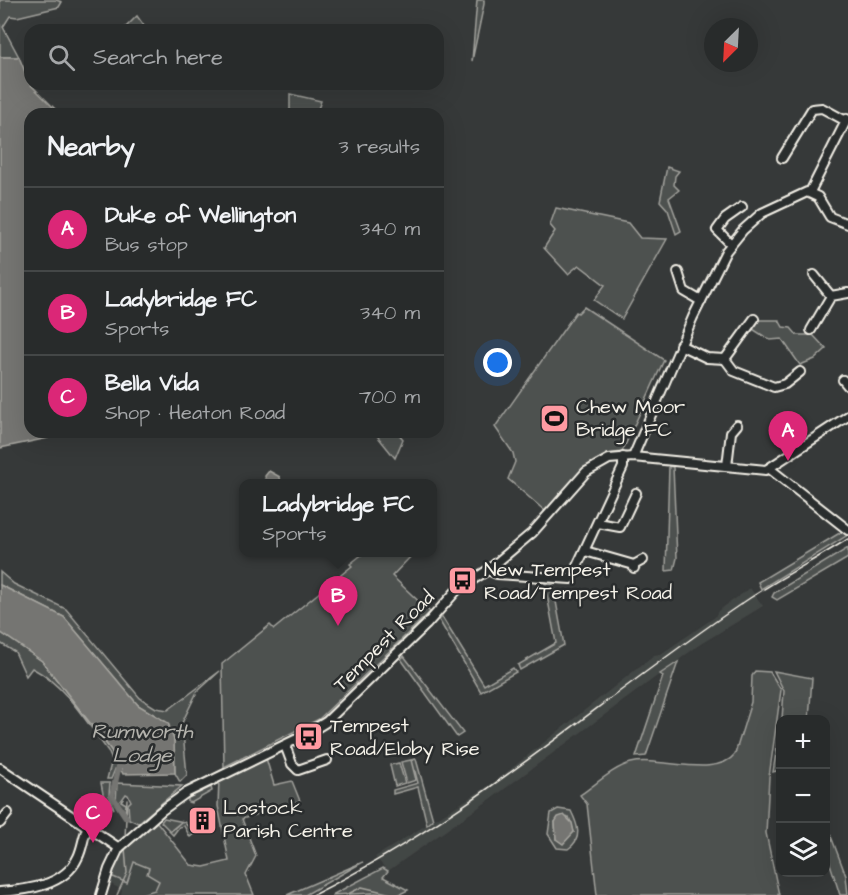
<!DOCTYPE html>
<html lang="en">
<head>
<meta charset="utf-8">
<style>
  :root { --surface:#282b2b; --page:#343737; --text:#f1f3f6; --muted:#a5a7a9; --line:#444747; --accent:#db2777 }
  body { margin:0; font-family:"Architects Daughter",sans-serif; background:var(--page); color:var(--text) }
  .controls { position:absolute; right:18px; bottom:18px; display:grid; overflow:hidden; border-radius:12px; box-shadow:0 6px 24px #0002 }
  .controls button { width:54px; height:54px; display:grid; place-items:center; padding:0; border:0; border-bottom:2px solid var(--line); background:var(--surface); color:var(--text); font:30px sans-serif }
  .compass { position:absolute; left:704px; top:18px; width:54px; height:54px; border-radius:50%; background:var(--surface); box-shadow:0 6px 24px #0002; rotate:204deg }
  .you { position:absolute; left:498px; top:363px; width:21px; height:21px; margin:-15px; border:4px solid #fff; border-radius:50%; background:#1a73e8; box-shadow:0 0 0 9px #1a73e833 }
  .badge { display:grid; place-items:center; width:39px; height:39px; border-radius:50%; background:var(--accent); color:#fff; font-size:20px; font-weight:700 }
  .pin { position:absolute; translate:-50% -50px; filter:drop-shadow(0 2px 3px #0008) }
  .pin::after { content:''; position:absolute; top:32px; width:21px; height:18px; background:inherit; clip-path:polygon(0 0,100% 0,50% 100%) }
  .popup { position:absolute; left:239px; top:479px; width:198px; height:78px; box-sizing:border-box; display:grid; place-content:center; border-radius:12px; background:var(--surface); filter:drop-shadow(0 2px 4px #0005); font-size:20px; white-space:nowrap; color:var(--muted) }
  .popup b { font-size:22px; color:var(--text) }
  .popup::after { content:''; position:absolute; left:50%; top:100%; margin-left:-12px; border:12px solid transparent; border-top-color:var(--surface) }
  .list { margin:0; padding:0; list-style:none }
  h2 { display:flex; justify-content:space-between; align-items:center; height:78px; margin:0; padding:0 24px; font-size:26px }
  h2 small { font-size:20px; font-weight:400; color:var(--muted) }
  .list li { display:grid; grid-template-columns:39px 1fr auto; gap:18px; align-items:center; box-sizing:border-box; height:84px; padding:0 24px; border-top:2px solid var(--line) }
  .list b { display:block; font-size:22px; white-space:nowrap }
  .list p { margin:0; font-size:20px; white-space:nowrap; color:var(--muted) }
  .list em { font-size:20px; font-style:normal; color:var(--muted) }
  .icon { flex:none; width:33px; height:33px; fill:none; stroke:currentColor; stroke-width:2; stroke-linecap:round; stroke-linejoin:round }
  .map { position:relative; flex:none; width:848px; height:895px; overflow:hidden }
  .search { position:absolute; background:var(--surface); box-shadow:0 6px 24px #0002; left:24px; top:24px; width:420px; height:66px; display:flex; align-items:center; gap:15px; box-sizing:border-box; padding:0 21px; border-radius:18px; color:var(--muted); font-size:22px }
  .panel { position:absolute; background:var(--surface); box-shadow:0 6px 24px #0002; left:24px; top:108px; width:420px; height:330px; border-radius:18px }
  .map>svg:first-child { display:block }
  .built { fill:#434645 }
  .green { fill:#4e514f; stroke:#a1a19c; stroke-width:1.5; fill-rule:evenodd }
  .water { fill:#757572; stroke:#a8a7a1; stroke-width:1.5 }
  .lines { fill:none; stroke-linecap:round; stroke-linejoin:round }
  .stream { stroke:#a8a7a1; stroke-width:1.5 }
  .canal { stroke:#757572; stroke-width:6 }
  .minor-casing { stroke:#f4f1e8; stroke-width:12 }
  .minor { stroke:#2a2d2e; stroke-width:8 }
  .rail { stroke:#f4f1e8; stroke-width:1.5 }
  .labels { text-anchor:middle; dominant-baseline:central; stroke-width:5; stroke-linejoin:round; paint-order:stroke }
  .poi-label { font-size:20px; fill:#f4f1e8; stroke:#2a2d2e; text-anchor:start }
  .street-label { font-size:20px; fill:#f4f1e8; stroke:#2a2d2e }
  .water-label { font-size:21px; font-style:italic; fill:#b4b3ad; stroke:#2a2d2e }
</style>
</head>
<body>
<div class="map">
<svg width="848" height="895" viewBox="0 0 848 895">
  <rect width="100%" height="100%" fill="#363939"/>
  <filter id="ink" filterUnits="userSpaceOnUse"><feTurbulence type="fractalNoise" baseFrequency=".0167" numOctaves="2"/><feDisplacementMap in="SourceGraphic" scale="12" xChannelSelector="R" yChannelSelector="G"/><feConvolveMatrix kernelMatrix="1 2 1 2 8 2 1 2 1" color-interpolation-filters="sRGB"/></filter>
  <g filter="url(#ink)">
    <g class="built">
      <polygon points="750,588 763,606 699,645 495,796 388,871 375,857 493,783 654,655 661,654 715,617 718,611"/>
      <polygon points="134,862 149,868 159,880 155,890 138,895 121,895 122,890 109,883 111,876 127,882"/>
    </g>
    <g class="green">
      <polygon points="0,0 56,0 62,2 59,7 17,17 10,16 3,27 19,57 0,57"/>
      <polygon points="477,0 484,0 484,4 472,61"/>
      <polygon points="137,16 147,30 123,30"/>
      <polygon points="290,94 321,101 316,114 290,114"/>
      <polygon points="667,167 679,171 675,176 674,185 679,190 669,198 681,231 676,234 668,210 660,201"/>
      <polygon points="556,208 628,223 640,238 667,239 622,319 594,300 605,285 579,265 568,274 544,248 555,231 550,225"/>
      <polygon points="584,307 664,360 622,452 608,454 594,461 545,511 508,479 515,462 513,453 495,427 576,312 578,313"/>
      <polygon points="757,320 779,320 783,327 791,328 797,335 813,335 826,349 815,359 800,365 782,339 770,340 751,328"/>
      <polygon points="374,432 397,432 403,439 395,458"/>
      <polygon points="669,466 673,467 677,558 674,570 666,571"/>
      <polygon points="843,531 848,535 761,589 758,582"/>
      <polygon points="848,548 848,558 777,600 772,597 774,593"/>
      <polygon points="414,553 392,576 430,612 319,719 224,767 222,664 270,625 274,629 352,566 350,564 364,553"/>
      <polygon points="0,572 14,584 66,609 140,698 156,708 168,710 220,671 197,692 182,723 187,775 180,782 175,773 174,740 168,723 138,705 64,617 0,585"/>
      <polygon points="545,584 553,585 564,645 520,670 518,665 556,643"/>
      <polygon points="442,617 484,685 513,668 516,672 481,692 439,620"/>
      <path d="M0,632L42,661L111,750L118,762L111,779H107L112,760L108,751C86,721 65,685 32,668L26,676L15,652L0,643Z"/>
      <polygon points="404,656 463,733 457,737 401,659"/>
      <polygon points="678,662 646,756 636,757 663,676 660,674"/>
      <path d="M755,671L770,672L781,690L769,777L766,833L779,895H597L587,804L580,795C595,785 614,767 631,763C659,756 716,779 735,754L751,702L752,676Z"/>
      <polygon points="774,671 812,678 809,719 782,719 784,691"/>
      <polygon points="780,726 780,770 773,772"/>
      <polygon points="266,758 274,785 292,781 300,801 242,819 256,856 246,875 254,895 138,895 155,890 159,881 147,874 149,868 134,862 127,883 111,876 122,852 157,822 191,865 204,867 229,861 218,806 219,780"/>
      <polygon points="416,759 433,820 427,825 418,787 393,794 393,790 418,783 412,760"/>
      <polygon points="411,760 416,780 407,783 401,762"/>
      <polygon points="399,763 405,783 395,786 390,765"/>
      <polygon points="101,783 110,783 109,795 114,809 104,799"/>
      <polygon points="117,783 182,786 138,823 129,819 128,804 131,801 128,795 126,794 121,801 126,804 125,813 116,803"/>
      <polygon points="211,787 212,791 191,803 188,802 188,798"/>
      <path d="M558,809L571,811C578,825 583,839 568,849L557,848L548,834L551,813ZM569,817L574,832L556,839L555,822Z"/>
      <polygon points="164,818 184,822 195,834 190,837 184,826 179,827 173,835 170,832 181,822 170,831 161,822"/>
      <polygon points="826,823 846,876 848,895 840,895 826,851"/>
      <polygon points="363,862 305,895 287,895"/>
      <polygon points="383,868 388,871 383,877 408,890 398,895 373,893 332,895"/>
    </g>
    <g class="water">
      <polygon points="0,57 19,57 30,84 60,114 30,114 30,432 53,432 48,438 0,448"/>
      <polygon points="269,471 280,477 281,483 266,483 265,476"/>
      <polygon points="0,585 64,617 138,705 168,723 174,740 175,773 123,774 111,750 42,661 0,632"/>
      <polygon points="564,815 572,823 574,832 563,844 556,839 555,822 558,817"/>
    </g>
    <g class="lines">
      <g class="stream">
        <polyline points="217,114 223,114"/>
        <polyline points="125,837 127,799"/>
        <polyline points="117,895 127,873 125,848"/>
        <polyline points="346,895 362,887 396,895"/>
      </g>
      <polyline class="canal" points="119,765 112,796 126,817"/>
      <defs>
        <g id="minor">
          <polyline points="782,158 812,109 822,108 846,121"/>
          <polyline points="810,192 847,119"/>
          <polyline points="731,244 717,230 725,219 742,207"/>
          <polyline points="678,272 684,291 701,301"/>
          <polyline points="814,275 831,296"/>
          <polyline points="754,319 725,359 734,371 774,387 785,384 800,372"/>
          <polyline points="811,330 831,296 848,293"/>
          <polyline points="680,345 707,358 725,359"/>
          <polyline points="843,380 848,386"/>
          <polyline points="633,457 693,317 726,251 743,230 762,213 807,192 818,197 830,217 848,224"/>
          <polyline points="727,466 731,432 737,425"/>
          <polyline points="770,469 848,530"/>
          <polyline points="598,523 620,527 636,493"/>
          <polyline points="585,551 634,565"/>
          <polyline points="634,568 634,565 643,560"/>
          <polyline points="488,570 497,574 571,579 623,467 623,457"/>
          <polyline points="285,745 292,764 298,770 327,760"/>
          <polyline points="0,768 119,848"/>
          <polyline points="0,823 8,813"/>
          <path d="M0,892C27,890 65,886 78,857C83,847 83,836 88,826"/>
          <polyline points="101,895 109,869 119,848 161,811 186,793 303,736 326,722 426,625 457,590 488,570 532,533 586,472 609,459 633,457 766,470 848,416"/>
        </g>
      </defs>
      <use href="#minor" class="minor-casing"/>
      <use href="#minor" class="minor"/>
      <path class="rail" d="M313,895C476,814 601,697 750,598C782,577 816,559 848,539"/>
    </g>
  </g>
  <defs>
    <symbol id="stadium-square" viewBox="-11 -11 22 22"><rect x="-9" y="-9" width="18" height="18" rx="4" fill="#ff9aa2" stroke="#2a2d2e"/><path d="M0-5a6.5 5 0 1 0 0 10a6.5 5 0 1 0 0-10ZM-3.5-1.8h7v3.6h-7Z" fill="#111"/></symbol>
    <symbol id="bus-square" viewBox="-11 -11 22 22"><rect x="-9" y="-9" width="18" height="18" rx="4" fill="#ff9aa2" stroke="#2a2d2e"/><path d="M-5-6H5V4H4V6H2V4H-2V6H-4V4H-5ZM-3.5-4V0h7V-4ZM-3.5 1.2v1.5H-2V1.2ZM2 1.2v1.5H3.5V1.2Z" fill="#111"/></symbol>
    <symbol id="building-square" viewBox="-11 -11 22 22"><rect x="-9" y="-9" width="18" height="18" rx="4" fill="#ff9aa2" stroke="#2a2d2e"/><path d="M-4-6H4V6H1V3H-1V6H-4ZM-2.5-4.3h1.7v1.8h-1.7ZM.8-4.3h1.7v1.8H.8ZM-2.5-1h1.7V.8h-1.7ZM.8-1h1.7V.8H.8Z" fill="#111"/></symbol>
  </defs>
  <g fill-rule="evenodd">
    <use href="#stadium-square" x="538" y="402" width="33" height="33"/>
    <use href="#bus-square" x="446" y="564" width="33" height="33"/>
    <use href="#bus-square" x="292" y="720" width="33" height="33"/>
    <use href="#building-square" x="186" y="804" width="33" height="33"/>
  </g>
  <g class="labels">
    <g class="poi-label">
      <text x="576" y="407">Chew Moor<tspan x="576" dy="23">Bridge FC</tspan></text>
      <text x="484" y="570">New Tempest<tspan x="484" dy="23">Road/Tempest Road</tspan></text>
      <text x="330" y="726">Tempest<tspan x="330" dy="23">Road/Eloby Rise</tspan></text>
      <text x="223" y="808">Lostock<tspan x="223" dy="23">Parish Centre</tspan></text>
    </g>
    <g class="street-label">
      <text transform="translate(384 641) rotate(-45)">Tempest Road</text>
    </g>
    <g class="water-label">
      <text x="142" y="731">Rumworth<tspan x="142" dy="24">Lodge</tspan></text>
    </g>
  </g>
</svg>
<div class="controls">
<button>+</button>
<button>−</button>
<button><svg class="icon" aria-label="layers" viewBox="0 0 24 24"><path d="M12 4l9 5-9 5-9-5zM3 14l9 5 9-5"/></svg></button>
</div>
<svg class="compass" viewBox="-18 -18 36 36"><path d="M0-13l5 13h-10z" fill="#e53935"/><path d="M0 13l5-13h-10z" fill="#a5a7a9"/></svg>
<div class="you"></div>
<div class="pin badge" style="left:788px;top:461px">A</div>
<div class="pin badge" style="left:338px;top:626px">B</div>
<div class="popup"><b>Ladybridge FC</b>Sports</div>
<div class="pin badge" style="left:93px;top:843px">C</div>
<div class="search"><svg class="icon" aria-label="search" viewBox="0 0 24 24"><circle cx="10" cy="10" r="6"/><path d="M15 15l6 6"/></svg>Search here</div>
<section class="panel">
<h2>Nearby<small>3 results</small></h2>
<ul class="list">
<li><span class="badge">A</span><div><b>Duke of Wellington</b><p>Bus stop</p></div><em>340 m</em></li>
<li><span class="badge">B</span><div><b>Ladybridge FC</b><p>Sports</p></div><em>340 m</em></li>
<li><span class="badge">C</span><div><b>Bella Vida</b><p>Shop · Heaton Road</p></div><em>700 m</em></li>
</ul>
</section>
</div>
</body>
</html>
